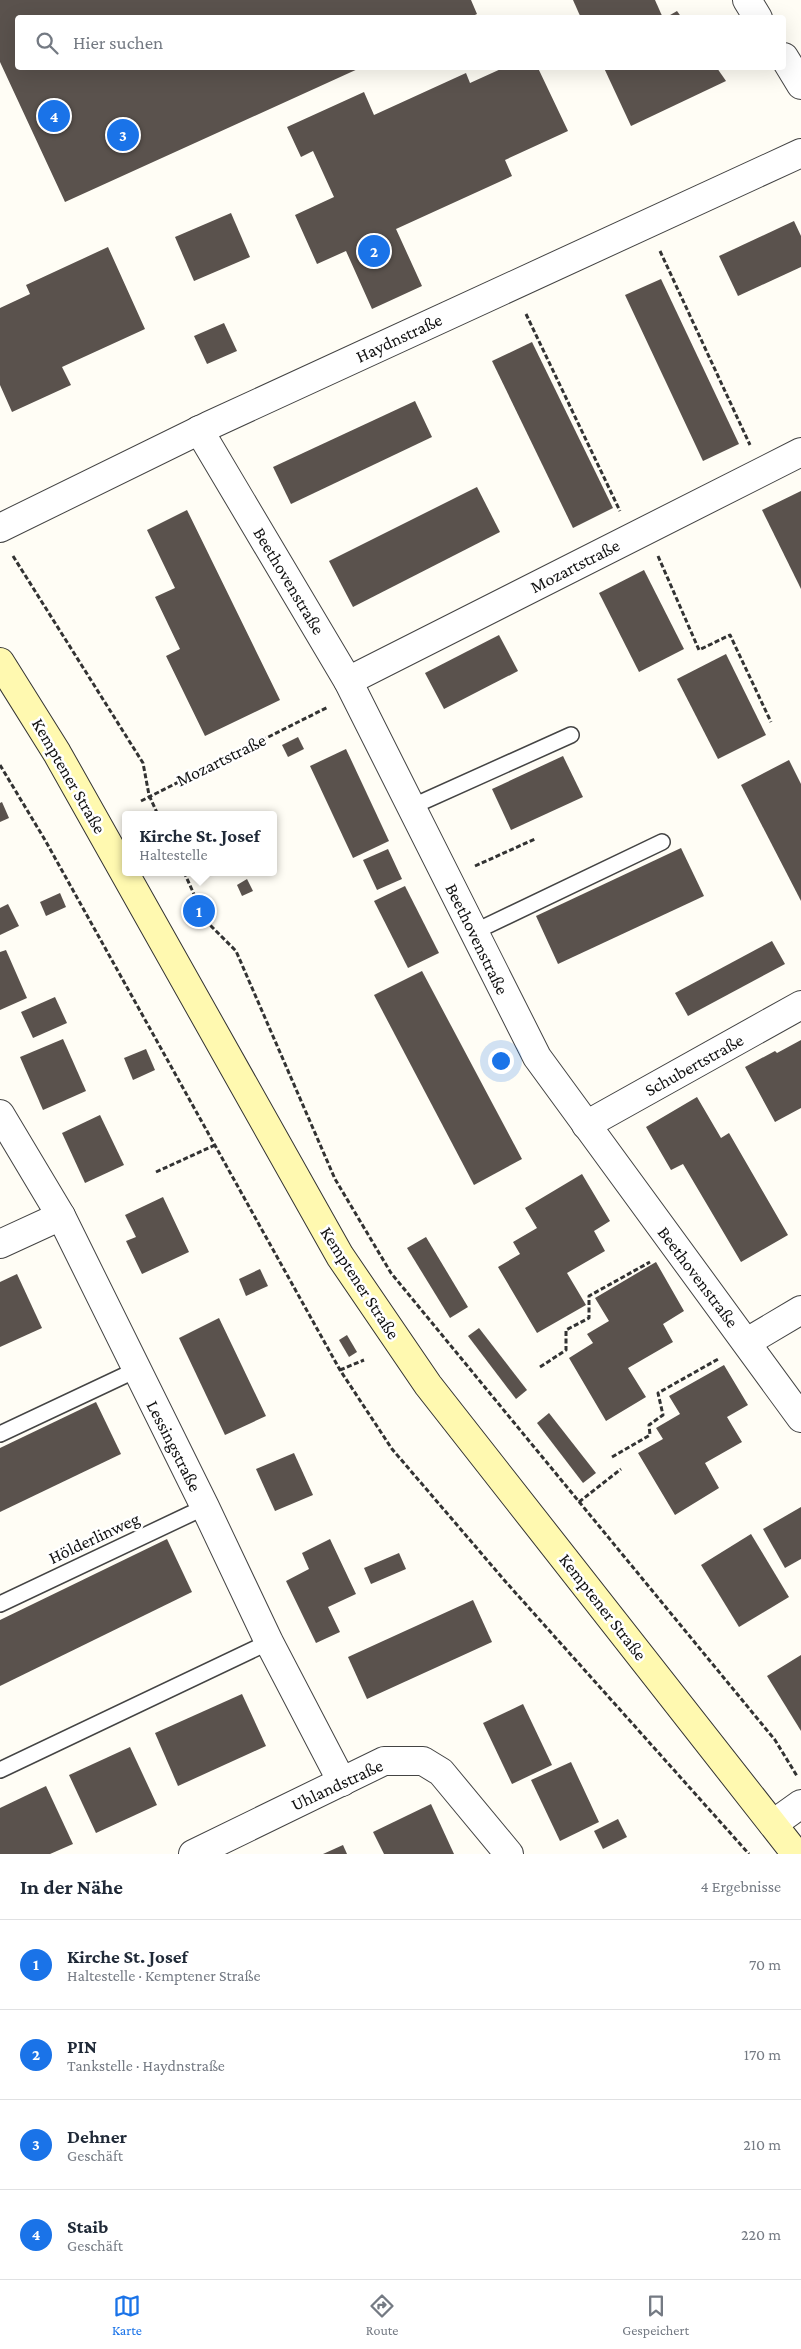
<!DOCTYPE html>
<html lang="de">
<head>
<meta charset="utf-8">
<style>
  :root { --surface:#fff; --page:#f6f6f7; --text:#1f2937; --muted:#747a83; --line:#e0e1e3; --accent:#1a73e8 }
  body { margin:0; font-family:"Crimson Pro",serif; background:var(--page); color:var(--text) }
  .you { position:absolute; left:500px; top:1060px; width:18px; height:18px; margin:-12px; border:4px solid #fff; border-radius:50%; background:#1a73e8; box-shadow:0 0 0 8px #1a73e833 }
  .badge { display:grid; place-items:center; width:32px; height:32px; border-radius:50%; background:var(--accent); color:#fff; font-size:16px; font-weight:700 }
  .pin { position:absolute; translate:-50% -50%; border:2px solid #fff; box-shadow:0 1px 5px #0006 }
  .popup { position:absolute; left:122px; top:811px; width:155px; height:65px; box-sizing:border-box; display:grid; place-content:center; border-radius:5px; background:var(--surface); filter:drop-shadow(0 1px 4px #0005); font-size:16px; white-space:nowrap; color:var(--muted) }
  .popup b { font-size:19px; color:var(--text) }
  .popup::after { content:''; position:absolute; left:50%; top:100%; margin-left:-10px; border:10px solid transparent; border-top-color:var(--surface) }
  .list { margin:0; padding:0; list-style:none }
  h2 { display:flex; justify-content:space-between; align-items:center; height:65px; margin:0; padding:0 20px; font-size:21px }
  h2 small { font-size:16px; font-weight:400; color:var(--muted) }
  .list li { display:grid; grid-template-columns:32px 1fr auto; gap:15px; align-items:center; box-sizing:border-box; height:90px; padding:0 20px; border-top:1px solid var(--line) }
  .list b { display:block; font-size:19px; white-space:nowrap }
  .list p { margin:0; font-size:16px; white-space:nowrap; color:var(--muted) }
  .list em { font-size:16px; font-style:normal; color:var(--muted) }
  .icon { flex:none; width:28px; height:28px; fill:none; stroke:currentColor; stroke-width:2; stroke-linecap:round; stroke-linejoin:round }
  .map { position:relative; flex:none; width:801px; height:1854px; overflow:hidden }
  .search { position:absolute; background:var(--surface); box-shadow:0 5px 20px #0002; left:15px; right:15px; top:15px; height:55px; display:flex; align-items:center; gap:12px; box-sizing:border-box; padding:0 18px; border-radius:5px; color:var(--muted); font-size:19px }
  .sheet { height:425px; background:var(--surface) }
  nav { display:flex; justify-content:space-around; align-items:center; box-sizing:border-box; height:70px; border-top:1px solid var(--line); background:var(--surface); font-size:14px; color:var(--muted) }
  nav a { display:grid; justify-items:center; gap:2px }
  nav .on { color:var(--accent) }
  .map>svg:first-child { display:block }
  .building { fill:#5a524d }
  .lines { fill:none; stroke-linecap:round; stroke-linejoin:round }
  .lane-casing { stroke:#444; stroke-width:18 }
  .street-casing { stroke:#444; stroke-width:30 }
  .secondary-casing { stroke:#333; stroke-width:30 }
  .path { stroke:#333; stroke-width:3; stroke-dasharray:5 2.5; stroke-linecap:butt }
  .lane { stroke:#fff; stroke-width:15 }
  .street { stroke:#fff; stroke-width:28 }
  .secondary { stroke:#fff9b0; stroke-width:28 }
  .labels { text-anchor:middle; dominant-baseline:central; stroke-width:5; stroke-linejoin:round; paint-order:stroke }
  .street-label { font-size:18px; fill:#111; stroke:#fff }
</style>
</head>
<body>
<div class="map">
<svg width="801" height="1854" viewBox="0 0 801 1854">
  <rect width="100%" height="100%" fill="#fffdf5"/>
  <g class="building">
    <polygon points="0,0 471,0 477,14 469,18 18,18 18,68 360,68 65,202 0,62"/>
    <polygon points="573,0 655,0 663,18 581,18"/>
    <polygon points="677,11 682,18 665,18"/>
    <polygon points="503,68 538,68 568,131 505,160 512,176 396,229 422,286 372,309 346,251 317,264 295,215 334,197 313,151 301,157 287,127 364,92 374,115 466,73 470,83"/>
    <polygon points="604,68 717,68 726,81 631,126"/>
    <polygon points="231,213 250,257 194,281 175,237"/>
    <polygon points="794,221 801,236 801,267 738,296 719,256"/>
    <polygon points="108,247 145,329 62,367 71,385 12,412 0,385 0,308 30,294 26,285"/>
    <polygon points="661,279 739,444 703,461 625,295"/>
    <polygon points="224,323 237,351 207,364 194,336"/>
    <polygon points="532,342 613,508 573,528 492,361"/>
    <polygon points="415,401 432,437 291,504 273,467"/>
    <polygon points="477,487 500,532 353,607 329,561"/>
    <polygon points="801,491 801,589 762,510"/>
    <polygon points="187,510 280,700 205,736 166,656 180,649 155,597 175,588 147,530"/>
    <polygon points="644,570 684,649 639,672 599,593"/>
    <polygon points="499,635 518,671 444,709 425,673"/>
    <polygon points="726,654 766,735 718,759 677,679"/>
    <polygon points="298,737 304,749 288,757 282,745"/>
    <polygon points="346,749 389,841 353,858 310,766"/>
    <polygon points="563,756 583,797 511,830 492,789"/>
    <polygon points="789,760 801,784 801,901 741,785"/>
    <polygon points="2,802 9,818 0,822 0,803"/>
    <polygon points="681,848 704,896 558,964 536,916"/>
    <polygon points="388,849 402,879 377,890 363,860"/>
    <polygon points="247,879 253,891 242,896 237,885"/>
    <polygon points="405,886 439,953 408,968 374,901"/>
    <polygon points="60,893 66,907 46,916 40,902"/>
    <polygon points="8,904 19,926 0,935 0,908"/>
    <polygon points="772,941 785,964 688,1016 675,993"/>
    <polygon points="6,950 27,998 0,1010 0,952"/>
    <polygon points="422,971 522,1159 474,1185 374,995"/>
    <polygon points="55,997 67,1023 33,1038 21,1012"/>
    <polygon points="63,1039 86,1091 43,1110 20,1057"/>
    <polygon points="801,1040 801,1108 775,1122 745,1067 775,1051 777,1053"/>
    <polygon points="146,1049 155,1070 133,1080 124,1058"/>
    <polygon points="697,1097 721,1138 729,1133 788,1235 741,1262 683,1164 671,1170 646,1127"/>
    <polygon points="100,1115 124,1165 85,1183 62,1133"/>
    <polygon points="582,1174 610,1221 594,1231 605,1251 567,1273 586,1305 537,1333 498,1267 520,1254 513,1242 537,1228 525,1208"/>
    <polygon points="163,1197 189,1252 142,1274 126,1241 136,1237 125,1215"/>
    <polygon points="426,1237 468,1307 450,1318 407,1248"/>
    <polygon points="656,1262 684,1311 663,1324 673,1342 628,1368 646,1397 606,1421 569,1358 593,1343 587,1334 609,1321 595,1298"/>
    <polygon points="260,1269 268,1286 246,1296 239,1279"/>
    <polygon points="17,1274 42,1328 0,1347 0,1282"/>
    <polygon points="219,1318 266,1416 225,1435 179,1338"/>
    <polygon points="479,1328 527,1390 516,1399 468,1336"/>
    <polygon points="347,1335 357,1352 349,1357 339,1340"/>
    <polygon points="724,1365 748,1405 727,1417 742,1442 705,1463 719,1488 675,1515 638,1453 663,1439 656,1428 680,1414 669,1396"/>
    <polygon points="96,1402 121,1454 0,1512 0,1448"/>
    <polygon points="549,1413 596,1473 583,1483 537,1423"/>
    <polygon points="294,1453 313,1495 275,1511 256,1469"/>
    <polygon points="801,1507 801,1559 785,1568 763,1529"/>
    <polygon points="751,1534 789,1597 739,1627 701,1565"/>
    <polygon points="167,1539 192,1592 0,1686 0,1620"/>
    <polygon points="330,1539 356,1594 328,1607 340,1632 316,1643 286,1581 309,1569 302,1553"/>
    <polygon points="399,1553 406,1569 371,1584 364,1568"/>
    <polygon points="473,1600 492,1642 367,1699 348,1657"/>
    <polygon points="801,1655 801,1731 767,1676"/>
    <polygon points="242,1694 266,1746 178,1786 155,1733"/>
    <polygon points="523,1704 552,1765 512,1784 483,1723"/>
    <polygon points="130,1747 157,1805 96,1833 69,1775"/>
    <polygon points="571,1762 599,1822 560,1841 531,1780"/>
    <polygon points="46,1786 73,1844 50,1854 0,1854 0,1808"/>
    <polygon points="431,1804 454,1854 384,1854 373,1832"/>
    <polygon points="618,1819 627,1837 603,1849 594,1831"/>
    <polygon points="343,1845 347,1854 323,1854"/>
  </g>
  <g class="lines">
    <defs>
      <g id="lane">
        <polyline points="411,807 571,735"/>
        <polyline points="474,932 662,842"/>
        <polyline points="0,1434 136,1370"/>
        <polyline points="0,1604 205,1507"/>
        <polyline points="0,1770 269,1642"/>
      </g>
      <g id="street">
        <polyline points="747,0 758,18"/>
        <polyline points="784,57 801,85"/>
        <polyline points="199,430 348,681 537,1057 801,1418"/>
        <polyline points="0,528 208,426 801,153"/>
        <polyline points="348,681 801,452"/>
        <polyline points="0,1114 61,1216 205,1507 269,1642 342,1782"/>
        <polyline points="586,1125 801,1005"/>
        <polyline points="0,1244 61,1216"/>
        <polyline points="747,1342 801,1310"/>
        <polyline points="773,1824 801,1804"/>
        <polyline points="193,1854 384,1761 423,1761 441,1772 509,1854"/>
      </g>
      <polyline id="secondary" points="0,662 57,753 340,1256 428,1385 796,1854"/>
    </defs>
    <use href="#lane" class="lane-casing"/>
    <use href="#street" class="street-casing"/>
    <use href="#secondary" class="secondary-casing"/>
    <g class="path">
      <polyline points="660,251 750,445"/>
      <polyline points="526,314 620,511"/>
      <polyline points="13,556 143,763 149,795 158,815"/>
      <polyline points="658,556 699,650 730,635 771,722"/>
      <polyline points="0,765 45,840 340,1370 392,1449 505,1581 749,1854"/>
      <polyline points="141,801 328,707"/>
      <polyline points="475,866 535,839"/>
      <polyline points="184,872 206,921 236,951 335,1179 391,1273 775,1740 797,1776"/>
      <polyline points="156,1172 215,1145"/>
      <polyline points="540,1367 566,1350 566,1330 589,1318 589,1296 650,1262"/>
      <polyline points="340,1370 364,1360"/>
      <polyline points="612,1457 650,1435 649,1425 663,1415 658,1393 720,1358"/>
      <polyline points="579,1502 621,1469"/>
    </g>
    <use href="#lane" class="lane"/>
    <use href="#street" class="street"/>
    <use href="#secondary" class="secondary"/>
  </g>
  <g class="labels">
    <g class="street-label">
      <text transform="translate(399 338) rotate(-25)">Haydnstraße</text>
      <text transform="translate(575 566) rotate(-27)">Mozartstraße</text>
      <text transform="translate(289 581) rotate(59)">Beethovenstraße</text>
      <text transform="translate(221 760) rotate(-26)">Mozartstraße</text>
      <text transform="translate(69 776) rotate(60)">Kemptener Straße</text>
      <text transform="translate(477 939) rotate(64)">Beethovenstraße</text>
      <text transform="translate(694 1065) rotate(-29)">Schubertstraße</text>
      <text transform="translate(698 1277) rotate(53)">Beethovenstraße</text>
      <text transform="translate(360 1283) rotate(57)">Kemptener Straße</text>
      <text transform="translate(174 1446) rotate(63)">Lessingstraße</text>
      <text transform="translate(94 1538) rotate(-25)">Hölderlinweg</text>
      <text transform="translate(603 1607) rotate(52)">Kemptener Straße</text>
      <text transform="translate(337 1785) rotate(-25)">Uhlandstraße</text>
    </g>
  </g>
</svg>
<div class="you"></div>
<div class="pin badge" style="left:199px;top:911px">1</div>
<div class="popup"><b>Kirche St. Josef</b>Haltestelle</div>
<div class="pin badge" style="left:374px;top:251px">2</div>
<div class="pin badge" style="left:123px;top:135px">3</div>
<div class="pin badge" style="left:54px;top:116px">4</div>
<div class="search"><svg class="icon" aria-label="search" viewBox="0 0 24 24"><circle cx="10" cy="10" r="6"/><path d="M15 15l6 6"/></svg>Hier suchen</div>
</div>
<section class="sheet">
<h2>In der Nähe<small>4 Ergebnisse</small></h2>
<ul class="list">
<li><span class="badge">1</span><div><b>Kirche St. Josef</b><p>Haltestelle · Kemptener Straße</p></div><em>70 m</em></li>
<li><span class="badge">2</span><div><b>PIN</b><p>Tankstelle · Haydnstraße</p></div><em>170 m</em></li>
<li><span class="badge">3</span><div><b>Dehner</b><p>Geschäft</p></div><em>210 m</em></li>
<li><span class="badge">4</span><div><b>Staib</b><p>Geschäft</p></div><em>220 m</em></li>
</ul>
</section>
<nav>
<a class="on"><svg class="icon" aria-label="map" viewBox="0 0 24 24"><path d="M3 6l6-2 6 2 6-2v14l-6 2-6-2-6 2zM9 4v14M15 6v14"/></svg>Karte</a>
<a><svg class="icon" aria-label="directions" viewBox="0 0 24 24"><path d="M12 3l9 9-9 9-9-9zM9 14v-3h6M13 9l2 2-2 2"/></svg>Route</a>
<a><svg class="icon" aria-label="saved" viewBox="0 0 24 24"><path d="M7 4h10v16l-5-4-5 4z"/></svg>Gespeichert</a>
</nav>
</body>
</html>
